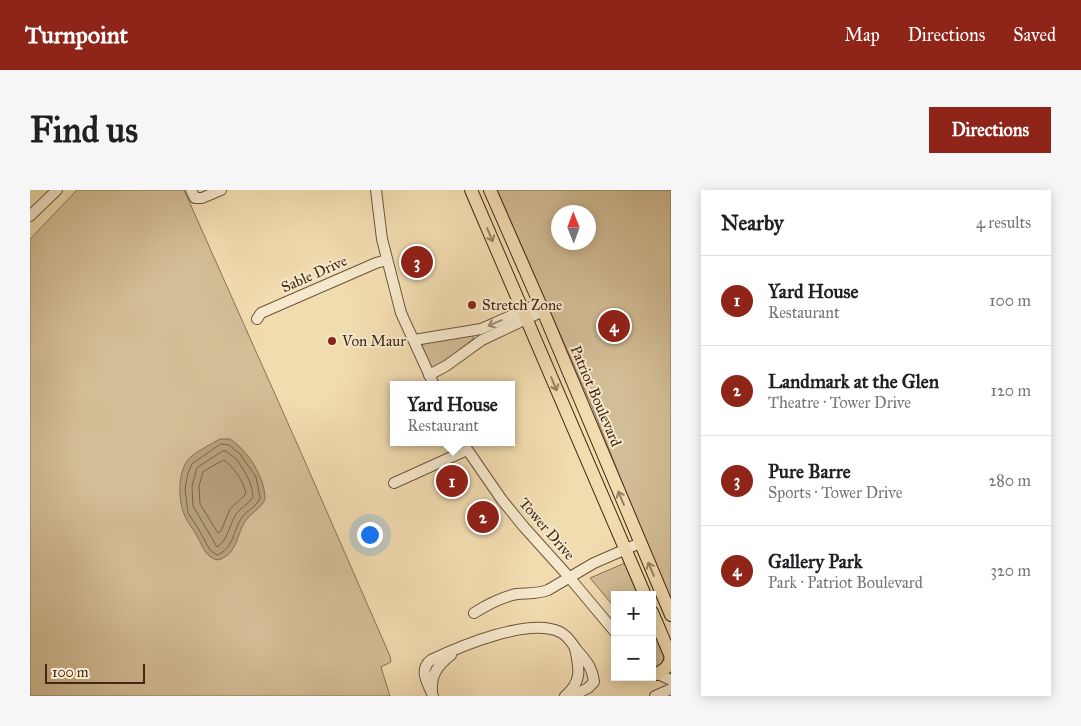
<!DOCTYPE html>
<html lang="en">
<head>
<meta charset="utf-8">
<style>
  :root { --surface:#fff; --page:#f6f6f6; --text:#202124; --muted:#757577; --line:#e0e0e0; --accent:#8f2418 }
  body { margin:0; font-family:"IM FELL Great Primer",serif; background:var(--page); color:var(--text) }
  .controls { position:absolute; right:15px; bottom:15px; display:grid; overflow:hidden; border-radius:0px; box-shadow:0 2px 12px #0003 }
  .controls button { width:45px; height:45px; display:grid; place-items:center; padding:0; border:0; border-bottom:1px solid var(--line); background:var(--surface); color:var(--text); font:25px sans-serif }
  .compass { position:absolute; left:521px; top:15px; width:45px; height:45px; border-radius:50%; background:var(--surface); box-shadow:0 2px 12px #0003; rotate:359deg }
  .scale { position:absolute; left:15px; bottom:12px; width:100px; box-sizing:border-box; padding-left:5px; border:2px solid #402815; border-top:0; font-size:14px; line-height:18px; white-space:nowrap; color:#402815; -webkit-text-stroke:4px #f6e8cc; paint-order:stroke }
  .you { position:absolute; left:339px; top:344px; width:18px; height:18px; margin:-12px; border:4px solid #fff; border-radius:50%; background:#1a73e8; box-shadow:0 0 0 8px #1a73e833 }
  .badge { display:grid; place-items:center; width:32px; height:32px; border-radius:50%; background:var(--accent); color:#fff; font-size:16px; font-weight:700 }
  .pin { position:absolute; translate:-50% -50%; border:2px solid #fff; box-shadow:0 1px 5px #0006 }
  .popup { position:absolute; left:360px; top:191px; width:125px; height:65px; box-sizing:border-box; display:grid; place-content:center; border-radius:0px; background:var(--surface); filter:drop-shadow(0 1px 4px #0005); font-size:16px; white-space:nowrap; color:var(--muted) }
  .popup b { font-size:19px; color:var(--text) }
  .popup::after { content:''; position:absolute; left:50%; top:100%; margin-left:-10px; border:10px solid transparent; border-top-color:var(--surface) }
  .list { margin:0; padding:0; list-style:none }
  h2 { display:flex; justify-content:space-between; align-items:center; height:65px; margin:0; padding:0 20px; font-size:21px }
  h2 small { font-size:16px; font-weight:400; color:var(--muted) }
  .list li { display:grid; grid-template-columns:32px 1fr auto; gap:15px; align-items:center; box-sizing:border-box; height:90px; padding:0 20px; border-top:1px solid var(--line) }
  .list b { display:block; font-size:19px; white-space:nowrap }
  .list p { margin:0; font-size:16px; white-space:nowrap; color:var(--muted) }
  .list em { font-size:16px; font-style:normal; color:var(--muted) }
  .map { position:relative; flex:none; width:641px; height:506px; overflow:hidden; border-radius:0px }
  header { display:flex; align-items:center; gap:30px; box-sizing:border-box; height:70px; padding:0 25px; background:var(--accent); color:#fff }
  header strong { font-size:24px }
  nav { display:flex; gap:28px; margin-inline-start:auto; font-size:18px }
  .intro { display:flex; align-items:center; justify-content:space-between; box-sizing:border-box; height:120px; padding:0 30px }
  h1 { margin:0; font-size:35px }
  .button { padding:12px 22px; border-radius:0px; background:var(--accent); color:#fff; font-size:18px; font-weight:700 }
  main { display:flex; gap:30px; padding:0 30px }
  aside { flex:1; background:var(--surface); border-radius:0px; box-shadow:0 2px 12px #0003 }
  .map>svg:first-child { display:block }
  .green { fill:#d3bd96; stroke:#8a7256; fill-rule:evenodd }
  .water { fill:#b59f7b; stroke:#866f52 }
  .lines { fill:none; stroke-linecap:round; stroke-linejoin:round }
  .shore { stroke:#7a6448; stroke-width:1 }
  .minor-casing { stroke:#6c553c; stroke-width:12 }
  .major-casing { stroke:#402815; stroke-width:14 }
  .minor { stroke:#f6e8cc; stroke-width:10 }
  .major { stroke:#f1dcb0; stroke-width:12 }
  .oneway { stroke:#988262 }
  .oneway2 { stroke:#9b8870 }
  .poi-dot { fill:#8f2418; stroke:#f6e8cc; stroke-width:2 }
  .labels { text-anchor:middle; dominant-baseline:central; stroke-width:4; stroke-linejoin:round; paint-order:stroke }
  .street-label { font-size:15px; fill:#402815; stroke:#f6e8cc }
  .poi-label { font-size:15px; fill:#402815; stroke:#f6e8cc; text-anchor:start }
</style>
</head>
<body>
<header>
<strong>Turnpoint</strong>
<nav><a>Map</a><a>Directions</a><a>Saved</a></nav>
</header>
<div class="intro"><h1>Find us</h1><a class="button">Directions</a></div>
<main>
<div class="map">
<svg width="641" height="506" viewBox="0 0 641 506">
  <rect width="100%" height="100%" fill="#f1dcb0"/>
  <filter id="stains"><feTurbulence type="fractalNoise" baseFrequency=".004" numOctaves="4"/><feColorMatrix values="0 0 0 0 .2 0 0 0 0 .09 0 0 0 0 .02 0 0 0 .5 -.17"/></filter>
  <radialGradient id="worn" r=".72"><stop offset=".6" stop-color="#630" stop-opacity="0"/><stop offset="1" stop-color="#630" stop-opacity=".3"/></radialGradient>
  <g class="green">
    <polygon points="47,0 154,0 269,258 360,466 361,472 351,477 360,506 0,506 0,49"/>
    <path d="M467,0H641V412L613,345L563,219ZM528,22H558V52H528Z"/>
    <polygon points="444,145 443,149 411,175 406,177 400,177 393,160 392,152"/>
    <polygon points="595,373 612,405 585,405 585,418 560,388"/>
    <polygon points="622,431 639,475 627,479 622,476"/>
  </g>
  <path class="water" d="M190,249H200C218,261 235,287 235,309C231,319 223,321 217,329C206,342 209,364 188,370C176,368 173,357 168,348C164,339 157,333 154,324C148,310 148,284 157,271C164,262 180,255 190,249Z"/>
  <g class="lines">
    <g class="shore">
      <path d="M191,254L199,255L210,264L226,287L230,308C226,318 216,320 211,329C203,342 203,359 187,365L180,360L168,338L158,323L155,299L158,283L162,274Z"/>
      <path d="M193,261H196C199,264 203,266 206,269C215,281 222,292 223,307C219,314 211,317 206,324C199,335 199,349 187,357L163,316L162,296L167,278Z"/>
      <path d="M194,270C204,277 214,292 216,304L200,319L191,341L188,343L170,314L169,296L173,282Z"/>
    </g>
    <defs>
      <g id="minor">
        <polyline points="161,0 165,8 172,8 191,0"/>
        <polyline points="346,0 352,49 371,123 404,195"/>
        <polyline points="0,26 27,0"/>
        <polyline points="227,129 231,123 346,73 357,70"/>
        <polyline points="384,150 451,139 510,113"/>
        <polyline points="399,185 416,176 452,150 513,121"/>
        <polyline points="432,252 472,310 494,337 539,387 585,442"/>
        <polyline points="364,293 437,260"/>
        <path d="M444,423C458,414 471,407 487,404C498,403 508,404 518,400L564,373L610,353"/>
        <polyline points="622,481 641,490"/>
        <path d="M402,501C401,484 408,475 421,465"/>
        <path d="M403,506C398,493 388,480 401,470C431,456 499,427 530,442C537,445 542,453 546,459C556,471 562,476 564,492L558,498L542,506"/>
        <path d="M535,506C553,491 549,478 545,458"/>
        <polyline points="625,506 641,499"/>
      </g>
      <g id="major">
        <polyline points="441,0 615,405"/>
        <polyline points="460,0 513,121 641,425"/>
        <polyline points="622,422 641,467"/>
        <path d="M626,484C635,480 640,476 641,466"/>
      </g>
    </defs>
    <use href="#minor" class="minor-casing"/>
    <use href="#major" class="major-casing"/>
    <use href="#minor" class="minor"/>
    <use href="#major" class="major"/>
  </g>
  <defs><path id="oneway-shaft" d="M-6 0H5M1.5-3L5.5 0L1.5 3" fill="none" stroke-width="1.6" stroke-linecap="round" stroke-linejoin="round" transform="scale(1.25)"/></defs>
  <g class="oneway">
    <use href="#oneway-shaft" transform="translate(460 45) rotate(67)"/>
    <use href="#oneway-shaft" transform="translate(524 194) rotate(67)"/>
    <use href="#oneway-shaft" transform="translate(591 308) rotate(-113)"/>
    <use href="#oneway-shaft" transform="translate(621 379) rotate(-113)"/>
  </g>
  <use class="oneway2" href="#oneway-shaft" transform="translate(465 133) rotate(157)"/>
  <g class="poi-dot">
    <circle cx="442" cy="115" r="5"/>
    <circle cx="302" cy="151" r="5"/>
  </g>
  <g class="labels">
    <g class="street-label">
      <text transform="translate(284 84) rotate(-24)">Sable Drive</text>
      <text transform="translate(566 206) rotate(67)">Patriot Boulevard</text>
      <text transform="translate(517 339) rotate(49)">Tower Drive</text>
    </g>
    <g class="poi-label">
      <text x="452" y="115">Stretch Zone</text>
      <text x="312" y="151">Von Maur</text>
    </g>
  </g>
  <rect width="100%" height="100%" filter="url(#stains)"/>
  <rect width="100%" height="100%" fill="url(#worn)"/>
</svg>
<div class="controls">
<button>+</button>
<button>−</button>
</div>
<svg class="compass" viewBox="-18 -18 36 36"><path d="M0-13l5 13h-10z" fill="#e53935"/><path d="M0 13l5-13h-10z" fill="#757577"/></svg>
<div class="scale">100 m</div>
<div class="you"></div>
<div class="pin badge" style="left:422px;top:291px">1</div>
<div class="popup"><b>Yard House</b>Restaurant</div>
<div class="pin badge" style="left:453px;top:327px">2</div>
<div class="pin badge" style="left:387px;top:72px">3</div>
<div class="pin badge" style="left:584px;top:136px">4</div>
</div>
<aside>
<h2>Nearby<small>4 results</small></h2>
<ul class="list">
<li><span class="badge">1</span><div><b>Yard House</b><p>Restaurant</p></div><em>100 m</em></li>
<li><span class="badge">2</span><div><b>Landmark at the Glen</b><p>Theatre · Tower Drive</p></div><em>120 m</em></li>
<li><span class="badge">3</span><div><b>Pure Barre</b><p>Sports · Tower Drive</p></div><em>280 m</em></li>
<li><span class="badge">4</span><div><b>Gallery Park</b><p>Park · Patriot Boulevard</p></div><em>320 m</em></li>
</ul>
</aside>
</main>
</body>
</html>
